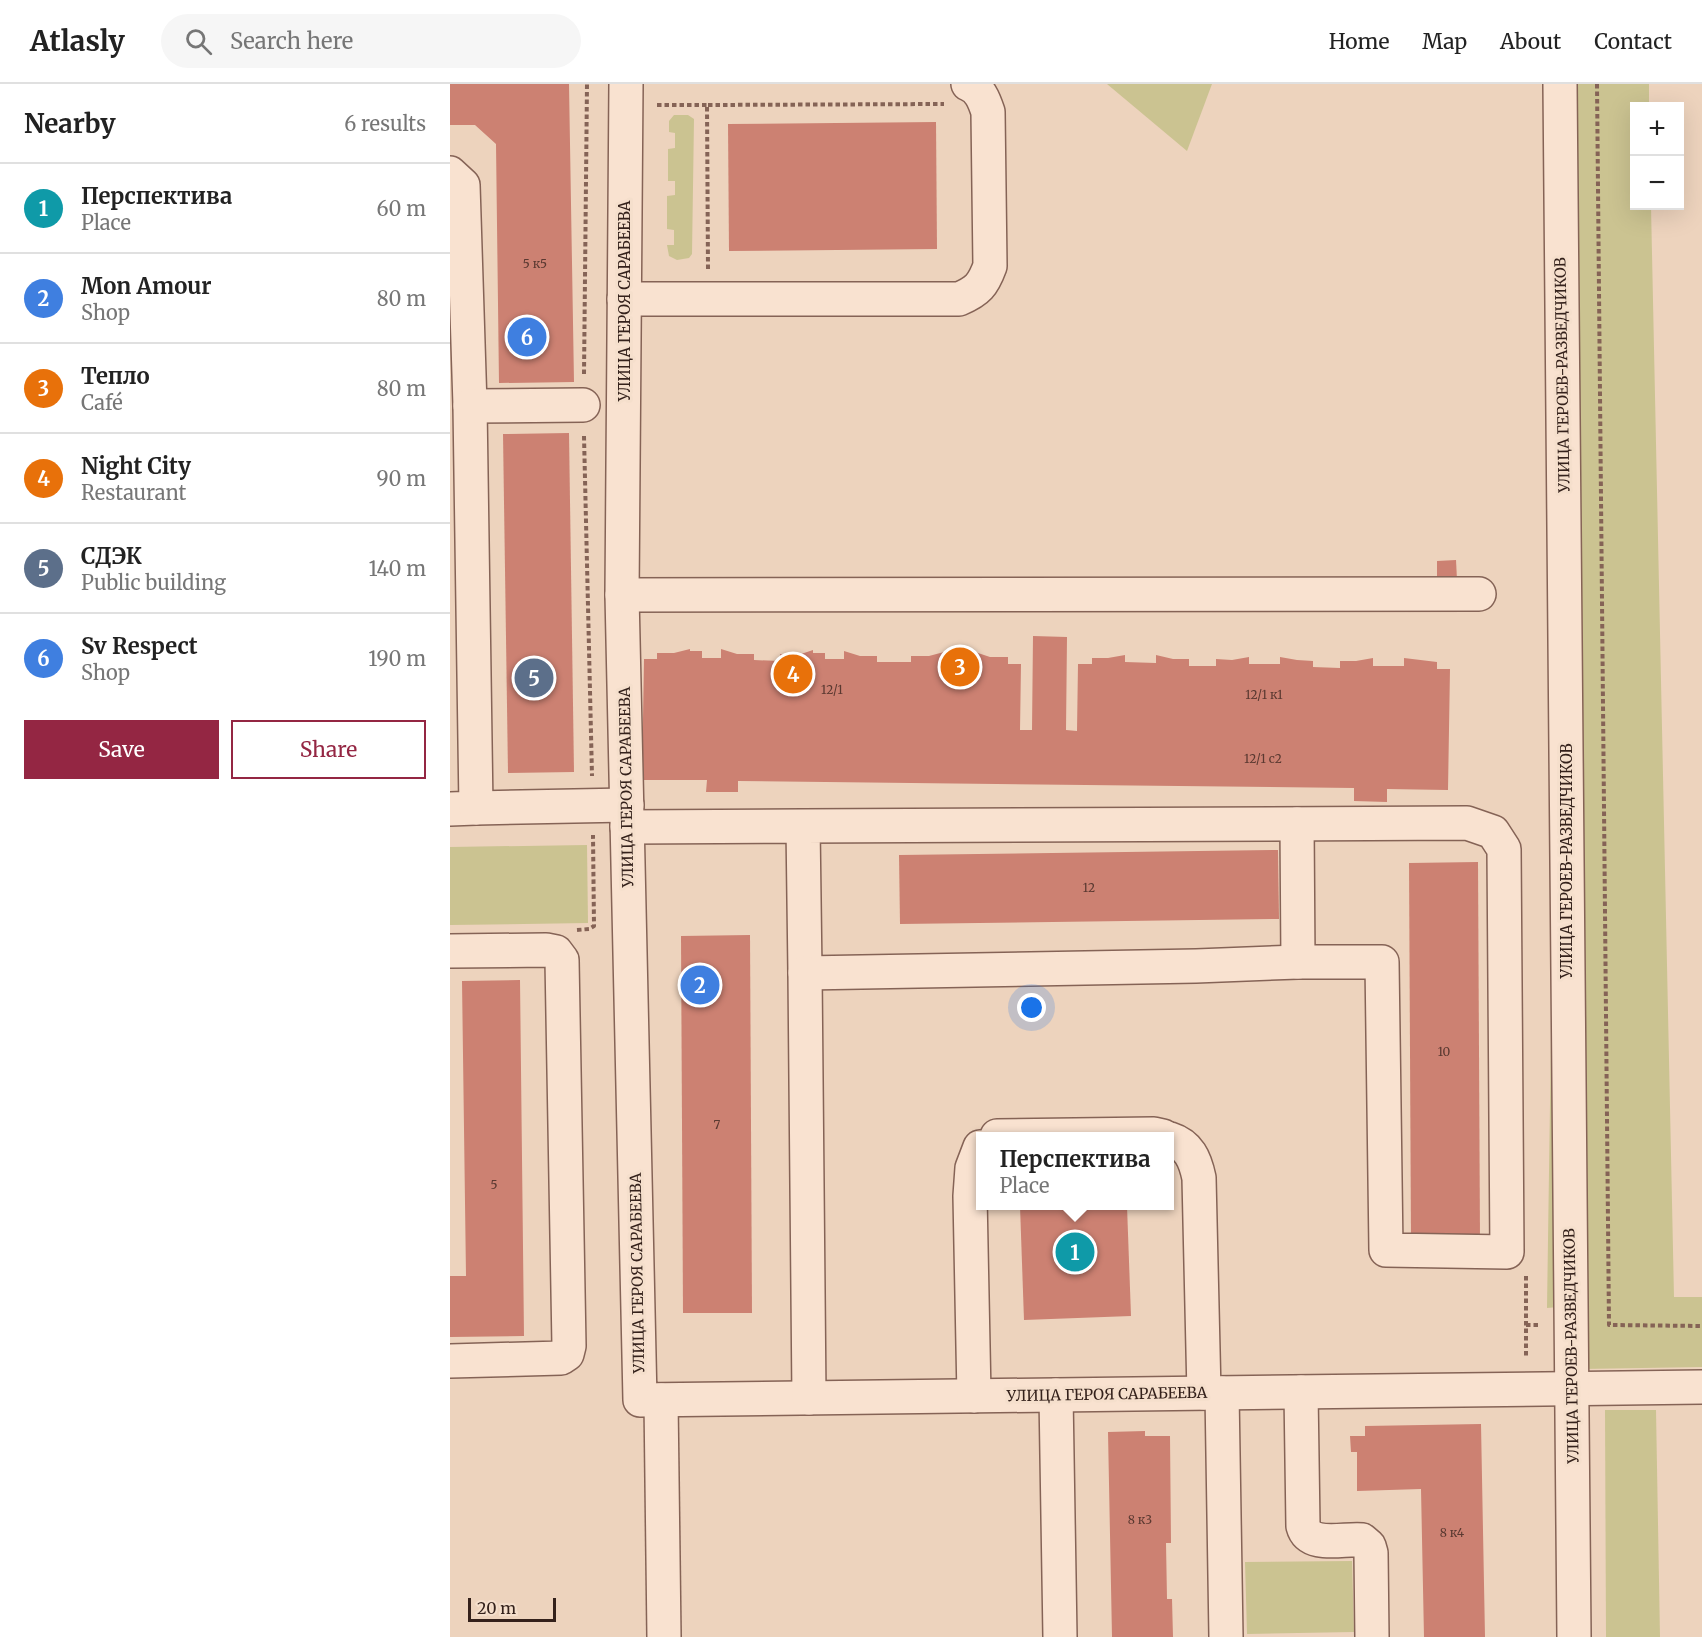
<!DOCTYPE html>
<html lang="en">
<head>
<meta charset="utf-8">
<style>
  :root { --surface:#fff; --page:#f6f6f6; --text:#222; --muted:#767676; --line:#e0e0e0; --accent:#942643 }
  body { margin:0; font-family:Merriweather,serif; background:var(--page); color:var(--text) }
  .controls { position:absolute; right:18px; top:18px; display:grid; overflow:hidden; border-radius:0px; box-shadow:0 6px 24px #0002 }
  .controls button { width:54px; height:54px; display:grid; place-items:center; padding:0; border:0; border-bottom:2px solid var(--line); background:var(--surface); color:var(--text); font:30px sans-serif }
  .scale { position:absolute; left:18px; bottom:15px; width:88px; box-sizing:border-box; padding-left:6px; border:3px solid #34211b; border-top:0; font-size:16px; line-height:21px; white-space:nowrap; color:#34211b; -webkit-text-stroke:4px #f5dfcc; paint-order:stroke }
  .you { position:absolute; left:582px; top:924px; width:21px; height:21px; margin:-15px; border:4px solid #fff; border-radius:50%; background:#1a73e8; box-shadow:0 0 0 9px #1a73e833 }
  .badge { display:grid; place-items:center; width:39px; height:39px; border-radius:50%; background:var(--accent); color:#fff; font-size:20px; font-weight:700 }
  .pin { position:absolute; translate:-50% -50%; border:3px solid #fff; box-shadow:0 2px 6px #0006 }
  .popup { position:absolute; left:526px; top:1048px; width:198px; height:78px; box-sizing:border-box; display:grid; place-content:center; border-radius:0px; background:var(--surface); filter:drop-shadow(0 2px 4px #0005); font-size:20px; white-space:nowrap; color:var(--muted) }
  .popup b { font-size:22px; color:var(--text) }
  .popup::after { content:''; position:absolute; left:50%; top:100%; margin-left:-12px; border:12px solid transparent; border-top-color:var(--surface) }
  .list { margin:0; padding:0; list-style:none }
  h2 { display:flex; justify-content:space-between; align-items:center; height:78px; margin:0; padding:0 24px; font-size:26px }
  h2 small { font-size:20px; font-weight:400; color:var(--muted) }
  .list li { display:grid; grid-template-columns:39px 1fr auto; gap:18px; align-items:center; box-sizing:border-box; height:90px; padding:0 24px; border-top:2px solid var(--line) }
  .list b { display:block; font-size:22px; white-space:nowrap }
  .list p { margin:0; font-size:20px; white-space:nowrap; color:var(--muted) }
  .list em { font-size:20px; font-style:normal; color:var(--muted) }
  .actions { display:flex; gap:12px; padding:18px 24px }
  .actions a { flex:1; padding:14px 0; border:2px solid var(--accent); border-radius:0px; text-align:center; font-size:21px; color:var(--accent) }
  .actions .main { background:var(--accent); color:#fff }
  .icon { flex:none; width:33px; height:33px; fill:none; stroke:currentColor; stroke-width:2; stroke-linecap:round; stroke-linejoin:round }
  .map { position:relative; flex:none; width:1252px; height:1553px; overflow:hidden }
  header { display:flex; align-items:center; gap:36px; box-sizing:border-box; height:84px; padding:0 30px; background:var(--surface); border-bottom:2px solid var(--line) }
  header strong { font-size:28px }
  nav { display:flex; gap:33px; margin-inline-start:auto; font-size:21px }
  .search { width:420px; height:54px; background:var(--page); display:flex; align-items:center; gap:15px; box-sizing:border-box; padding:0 21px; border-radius:33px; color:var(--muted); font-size:22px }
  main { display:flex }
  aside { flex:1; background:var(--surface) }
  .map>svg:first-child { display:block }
  .green { fill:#cbc391 }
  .building { fill:#cc8172 }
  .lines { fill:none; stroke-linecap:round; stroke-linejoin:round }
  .minor-casing { stroke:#856356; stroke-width:36 }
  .path { stroke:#856356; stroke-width:4; stroke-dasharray:4.5 3; stroke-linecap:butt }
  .minor { stroke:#f9e2d0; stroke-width:33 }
  .labels { text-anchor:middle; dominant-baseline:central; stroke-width:6; stroke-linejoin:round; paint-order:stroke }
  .number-label { font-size:12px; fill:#5a3931 }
  .street-label { font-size:15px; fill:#34211b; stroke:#f5dfcc }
</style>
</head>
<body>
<header>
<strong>Atlasly</strong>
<div class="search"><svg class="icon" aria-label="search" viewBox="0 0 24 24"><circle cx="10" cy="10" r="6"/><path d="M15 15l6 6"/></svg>Search here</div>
<nav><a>Home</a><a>Map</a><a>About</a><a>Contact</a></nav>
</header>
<main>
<aside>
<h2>Nearby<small>6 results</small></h2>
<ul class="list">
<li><span class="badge" style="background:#0f9aa8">1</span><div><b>Перспектива</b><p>Place</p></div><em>60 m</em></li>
<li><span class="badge" style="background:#3f7fe0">2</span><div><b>Mon Amour</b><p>Shop</p></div><em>80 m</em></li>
<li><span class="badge" style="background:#e8710a">3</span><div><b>Тепло</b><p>Café</p></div><em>80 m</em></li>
<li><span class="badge" style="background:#e8710a">4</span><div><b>Night City</b><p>Restaurant</p></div><em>90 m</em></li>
<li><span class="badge" style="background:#5c6f8a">5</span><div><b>СДЭК</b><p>Public building</p></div><em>140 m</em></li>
<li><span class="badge" style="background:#3f7fe0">6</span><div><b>Sv Respect</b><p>Shop</p></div><em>190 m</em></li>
</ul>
<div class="actions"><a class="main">Save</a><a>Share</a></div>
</aside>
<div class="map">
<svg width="1252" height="1553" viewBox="0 0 1252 1553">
  <rect width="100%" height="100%" fill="#edd3bd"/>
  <g class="green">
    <polygon points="657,0 762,0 737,67"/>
    <polygon points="1115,0 1199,0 1199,22 1184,22 1184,122 1201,122 1224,1213 1252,1213 1252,1283 1132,1285 1132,1221 1097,1224"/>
    <polygon points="224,31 238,31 244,35 242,170 239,174 227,176 219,172 217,161 224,161 224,146 217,145 217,112 225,111 225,97 218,97 218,65 225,64 225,49 219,48 219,37"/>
    <polygon points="137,761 138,839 0,841 0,763"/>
    <polygon points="1155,1326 1206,1326 1210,1553 1156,1553"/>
    <polygon points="902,1477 904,1548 797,1550 795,1478"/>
  </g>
  <g class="building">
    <polygon points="0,0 119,0 124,298 49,299 46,60 25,41 0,41"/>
    <polygon points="486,38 487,165 279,167 278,40"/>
    <polygon points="119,349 124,688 58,689 53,350"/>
    <polygon points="1006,476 1007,496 987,496 987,477"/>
    <polygon points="583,552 617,553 616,646 627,647 628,580 642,580 642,574 658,574 675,571 675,578 706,579 706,571 723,575 739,575 739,582 766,582 766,575 782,576 799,573 799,580 830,580 830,573 847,576 863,577 863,583 890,584 890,577 906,577 923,574 923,582 954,582 954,574 987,578 987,585 1000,585 998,706 937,705 937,718 904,717 904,704 288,697 288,708 256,708 257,696 192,696 194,575 207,575 207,569 224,569 240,565 240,567 252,567 252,574 271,574 271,565 287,570 304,570 304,576 330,577 330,570 348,571 363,566 363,569 375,569 375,575 394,575 394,567 410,572 427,572 427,578 461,578 461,572 479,572 494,568 494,570 506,571 506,577 525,577 525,568 540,573 558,573 558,580 571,580 570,646 582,646"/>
    <polygon points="828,766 829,835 450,840 449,771"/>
    <polygon points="1028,778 1030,1156 961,1156 959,779"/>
    <polygon points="300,851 302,1229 233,1229 231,852"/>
    <polygon points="70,896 74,1252 0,1253 0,1192 16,1192 12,897"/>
    <polygon points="570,1122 677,1122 681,1232 574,1236"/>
    <polygon points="1031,1340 1035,1553 974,1553 971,1405 907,1407 907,1368 901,1368 900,1352 915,1352 915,1342"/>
    <polygon points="695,1347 695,1352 720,1352 721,1459 716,1459 717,1515 722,1515 723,1553 662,1553 658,1348"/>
  </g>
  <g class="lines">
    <defs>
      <g id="minor">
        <polyline points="176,0 172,511 190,1316 1252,1303"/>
        <polyline points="1110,0 1124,1553"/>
        <polyline points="0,89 13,101 20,322 26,724 0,725"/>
        <path d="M174,215H509C528,207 533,201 540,182L538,28C534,16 530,5 518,0"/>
        <polyline points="20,322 133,321"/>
        <polyline points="172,511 1029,510"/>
        <polyline points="26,724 177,721"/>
        <polyline points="847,740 848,878"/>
        <polyline points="177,743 353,742 355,889 746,882 848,878 932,878 936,1166 1057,1168 1054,765 1043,748 1017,739 353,742"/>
        <polyline points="0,867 96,866 106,868 112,876 119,1262 117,1270 111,1274 0,1277"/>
        <polyline points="355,889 359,1314"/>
        <polyline points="547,1052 704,1050 713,1052"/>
        <path d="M720,1055C739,1061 745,1075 749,1094L754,1309"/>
        <path d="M851,1308L853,1442C859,1465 894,1454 912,1456L919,1462L921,1469L922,1553"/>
        <polyline points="772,1309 776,1553"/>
        <polyline points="606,1311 610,1553"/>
        <polyline points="524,1312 520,1112 522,1084 530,1063"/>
        <polyline points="211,1316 214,1553"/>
      </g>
    </defs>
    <use href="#minor" class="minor-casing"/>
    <g class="path">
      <polyline points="1147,0 1159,1241 1252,1242"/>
      <polyline points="207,21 257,21"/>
      <polyline points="258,185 257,21 494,20"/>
      <polyline points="134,290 137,0"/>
      <polyline points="134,352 142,692"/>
      <polyline points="127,846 139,845 144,842 143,751"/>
      <polyline points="1076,1192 1076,1274"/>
      <polyline points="1076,1241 1090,1241"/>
    </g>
    <use href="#minor" class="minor"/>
  </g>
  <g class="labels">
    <g class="number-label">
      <text x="85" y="179">5 к5</text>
      <text x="382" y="605">12/1</text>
      <text x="814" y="610">12/1 к1</text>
      <text x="813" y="674">12/1 с2</text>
      <text x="639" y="803">12</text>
      <text x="994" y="967">10</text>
      <text x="267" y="1040">7</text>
      <text x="44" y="1100">5</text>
      <text x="690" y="1435">8 к3</text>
      <text x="1002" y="1448">8 к4</text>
    </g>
    <g class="street-label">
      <text transform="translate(174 217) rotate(-90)">УЛИЦА ГЕРОЯ САРАБЕЕВА</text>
      <text transform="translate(1112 291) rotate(-91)">УЛИЦА ГЕРОЕВ-РАЗВЕДЧИКОВ</text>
      <text transform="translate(176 703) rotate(-91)">УЛИЦА ГЕРОЯ САРАБЕЕВА</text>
      <text transform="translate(1116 777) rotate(-90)">УЛИЦА ГЕРОЕВ-РАЗВЕДЧИКОВ</text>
      <text transform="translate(187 1189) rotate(-91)">УЛИЦА ГЕРОЯ САРАБЕЕВА</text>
      <text transform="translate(1121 1262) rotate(-91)">УЛИЦА ГЕРОЕВ-РАЗВЕДЧИКОВ</text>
      <text transform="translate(657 1310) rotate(-1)">УЛИЦА ГЕРОЯ САРАБЕЕВА</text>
    </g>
  </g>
</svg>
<div class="controls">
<button>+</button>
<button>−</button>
</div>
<div class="scale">20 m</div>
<div class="you"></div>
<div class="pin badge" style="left:625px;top:1168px;background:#0f9aa8">1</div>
<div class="popup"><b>Перспектива</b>Place</div>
<div class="pin badge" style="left:250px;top:901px;background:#3f7fe0">2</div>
<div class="pin badge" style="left:510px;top:583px;background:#e8710a">3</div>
<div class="pin badge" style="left:343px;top:590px;background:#e8710a">4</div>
<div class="pin badge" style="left:84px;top:594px;background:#5c6f8a">5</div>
<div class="pin badge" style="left:77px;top:253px;background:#3f7fe0">6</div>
</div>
</main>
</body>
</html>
